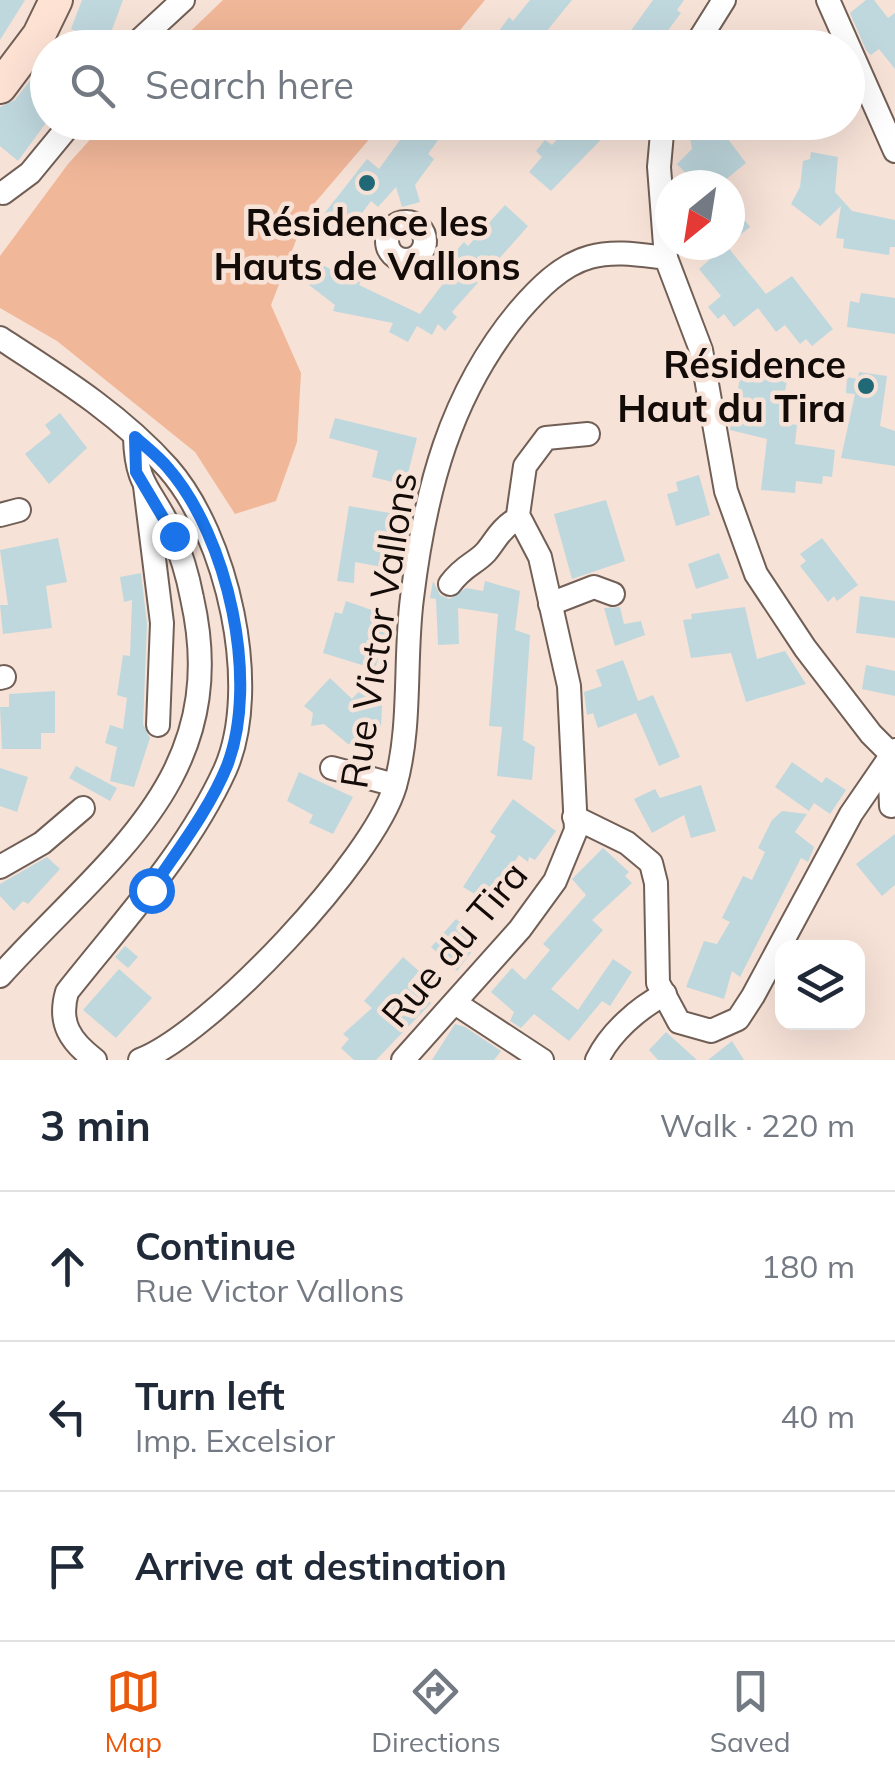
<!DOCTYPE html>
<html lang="en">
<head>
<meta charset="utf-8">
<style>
  :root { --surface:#fff; --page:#f6f6f7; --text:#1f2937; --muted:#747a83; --line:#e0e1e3; --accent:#ea580c }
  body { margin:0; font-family:Mulish,sans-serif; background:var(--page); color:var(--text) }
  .controls { position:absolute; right:30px; bottom:30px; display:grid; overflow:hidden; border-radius:20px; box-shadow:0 10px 40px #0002 }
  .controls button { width:90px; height:90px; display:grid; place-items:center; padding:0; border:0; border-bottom:2px solid var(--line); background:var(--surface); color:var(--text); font:50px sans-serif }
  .compass { position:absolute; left:655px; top:170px; width:90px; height:90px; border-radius:50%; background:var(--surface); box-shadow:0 10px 40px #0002; rotate:210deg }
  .stop { position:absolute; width:30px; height:30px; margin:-22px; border:8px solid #1a73e8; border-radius:50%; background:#fff }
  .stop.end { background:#1a73e8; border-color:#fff; box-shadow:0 2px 10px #0008 }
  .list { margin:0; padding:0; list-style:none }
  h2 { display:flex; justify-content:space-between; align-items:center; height:130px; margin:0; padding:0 40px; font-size:42px }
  h2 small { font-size:32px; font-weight:400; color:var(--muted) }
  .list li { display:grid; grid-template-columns:65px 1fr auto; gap:30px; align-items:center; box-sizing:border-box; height:150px; padding:0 40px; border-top:2px solid var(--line) }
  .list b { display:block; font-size:38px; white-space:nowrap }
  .list p { margin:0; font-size:32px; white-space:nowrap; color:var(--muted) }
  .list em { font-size:32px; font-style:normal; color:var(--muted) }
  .icon { flex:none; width:55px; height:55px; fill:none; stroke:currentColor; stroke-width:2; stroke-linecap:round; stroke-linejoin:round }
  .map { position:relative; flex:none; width:895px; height:1060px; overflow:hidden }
  .search { position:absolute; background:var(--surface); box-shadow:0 10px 40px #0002; left:30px; right:30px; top:30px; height:110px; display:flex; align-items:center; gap:25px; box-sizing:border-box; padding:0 35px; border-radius:55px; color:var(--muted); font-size:38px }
  .sheet { height:580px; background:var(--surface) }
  nav { display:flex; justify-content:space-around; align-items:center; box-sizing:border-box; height:140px; border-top:2px solid var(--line); background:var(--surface); font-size:28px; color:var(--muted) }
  nav a { display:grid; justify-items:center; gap:5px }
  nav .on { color:var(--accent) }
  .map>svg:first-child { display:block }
  .green { fill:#f1b799 }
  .building { fill:#bfd8de }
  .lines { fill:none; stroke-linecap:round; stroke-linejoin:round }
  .minor-casing { stroke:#715f56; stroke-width:26 }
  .secondary-casing { stroke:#715f56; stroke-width:36 }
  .minor { stroke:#fff; stroke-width:22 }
  .secondary { stroke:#fee3d5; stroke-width:32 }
  .route { stroke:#1a73e8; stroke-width:12 }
  .poi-dot { fill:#226977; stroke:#f7e2d7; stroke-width:4 }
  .labels { text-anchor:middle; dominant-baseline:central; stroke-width:9; stroke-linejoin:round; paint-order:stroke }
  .poi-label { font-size:38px; font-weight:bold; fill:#120b08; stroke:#f7e2d7 }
  .street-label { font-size:38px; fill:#120b08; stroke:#f7e2d7 }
</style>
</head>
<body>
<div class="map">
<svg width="895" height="1060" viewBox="0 0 895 1060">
  <rect width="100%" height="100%" fill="#f7e2d7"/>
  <g class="green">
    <polygon points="223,0 485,0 446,47 174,47"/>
    <polygon points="106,122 383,123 307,212 271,305 301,373 297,442 276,501 235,514 195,452 57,341 0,308 0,256 68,164"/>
  </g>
  <g class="building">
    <polygon points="0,0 25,0 0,40"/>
    <polygon points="82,0 123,0 107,43 71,29"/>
    <polygon points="530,0 572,0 533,48 487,48 509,17 513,21"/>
    <polygon points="653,0 684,0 677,10 681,13 657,45 653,42 648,48 636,48 625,39"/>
    <polygon points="866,0 874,0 888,18 895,13 895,69 879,49 871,55 866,50 850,13"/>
    <polygon points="35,74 48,83 48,120 18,161 0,146 0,107 15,100"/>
    <polygon points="413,122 451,122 428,154 434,159 415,185 420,202 402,207 396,187 378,207 371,201 345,236 320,219 367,159 379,169"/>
    <polygon points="573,122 618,122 551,191 529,172 542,157 536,151 545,140 552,145"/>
    <polygon points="701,122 715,122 746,163 719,185 697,185 677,164 692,149 689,132"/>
    <polygon points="811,152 838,157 835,192 852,211 895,220 895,247 890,247 889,255 843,248 844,239 836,238 841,206 820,226 791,204 800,187 803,161 810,159"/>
    <polygon points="730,201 750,227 730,243"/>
    <polygon points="505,205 528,226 452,312 457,317 445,331 438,324 432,335 417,326 408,342 389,332 393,323 333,311 335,305 309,285 321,264 347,278 350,269 364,276 359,285 420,314 461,260 454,253 464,242 468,246"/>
    <polygon points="726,245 766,294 792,276 833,329 812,346 806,339 800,344 785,325 776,332 758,308 734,327 724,314 718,319 708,307 721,296 699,269"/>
    <polygon points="861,293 895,298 895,334 847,327 850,301 859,303"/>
    <polygon points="859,372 887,376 880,426 895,431 895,466 841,458 855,394 846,393 847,377 858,379"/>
    <polygon points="741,373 787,381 779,422 797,425 795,444 835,450 832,477 823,476 822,484 796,481 795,493 761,490 767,439 730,430"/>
    <polygon points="60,413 87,448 49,484 25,454 51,433 45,425"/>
    <polygon points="335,418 417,438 405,485 372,477 378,451 329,438"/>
    <polygon points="699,475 710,515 676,526 667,494 678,491 676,482"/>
    <polygon points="606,500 625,561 572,579 554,514"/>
    <polygon points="349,506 396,514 382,567 355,562 354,583 337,581"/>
    <polygon points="58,538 67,582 46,586 52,628 3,634 0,605 8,605 0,550"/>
    <polygon points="822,538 858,585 837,601 834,596 828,602 800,566 806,561 800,554"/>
    <polygon points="719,553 729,578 696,589 688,564"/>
    <polygon points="141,573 147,624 143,724 150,738 134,787 110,781 117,747 105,743 110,725 123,729 127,698 117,695 123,655 130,656 132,600 124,602 120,577"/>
    <polygon points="433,581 440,595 449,599 466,588 483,591 485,581 520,591 515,630 530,635 523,740 535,747 532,780 497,776 502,727 489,726 498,614 458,608 459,644 438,645 436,599 430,598"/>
    <polygon points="860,596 895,601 895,638 856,633"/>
    <polygon points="346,601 383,614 378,625 388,628 375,669 323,653 335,612 342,614"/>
    <polygon points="620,607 624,624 641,621 645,635 615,646 604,608"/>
    <polygon points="745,607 757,659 785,651 806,684 746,702 731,653 691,658 683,620 692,619 691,614"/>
    <polygon points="623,660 638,701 653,695 680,757 659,766 636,713 598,728 593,713 587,715 584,692 602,686 596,670"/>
    <polygon points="866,665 895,671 895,696 862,689"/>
    <polygon points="330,678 352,699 363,687 382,706 381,727 366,742 348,744 324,724 311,726 313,713 304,706"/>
    <polygon points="55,691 55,733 41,733 41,749 2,749 0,707 9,707 9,694"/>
    <polygon points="792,762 822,783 826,777 846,790 830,814 814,803 809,811 775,787"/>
    <polygon points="76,766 117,788 110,801 69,778"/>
    <polygon points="0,768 28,777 17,812 0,806"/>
    <polygon points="299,772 353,797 333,834 309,823 313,815 287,801"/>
    <polygon points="701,785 716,831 691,838 684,815 652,833 634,799 655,789 660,798"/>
    <polygon points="513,799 556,831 535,860 529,857 528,862 519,855 488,902 463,887 496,836 490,832"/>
    <polygon points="782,811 807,814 795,832 814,847 808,862 801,858 740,977 732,971 724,999 686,987 704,941 717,944 730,922 722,918 743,876 752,880 765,852 758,848 772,820"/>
    <polygon points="895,834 895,885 882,896 856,864"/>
    <polygon points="603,848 629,872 625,876 632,883 592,920 603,930 551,989 578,1010 613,959 632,972 610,1006 602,1001 569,1041 534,1014 521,1028 510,1021 514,1012 491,992 512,968 525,980 550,950 543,944 586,895 572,879"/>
    <polygon points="47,857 60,869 28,904 23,901 14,911 0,896 0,884"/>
    <polygon points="456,919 481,939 457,971 431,947"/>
    <polygon points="125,946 138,957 128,968 115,957"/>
    <polygon points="403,957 419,971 408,984 431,1003 376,1060 354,1060 341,1048 349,1039 343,1034 372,1008 364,1001"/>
    <polygon points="119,969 152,998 116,1038 83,1010"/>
    <polygon points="455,1024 465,1027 501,1051 494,1060 432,1060"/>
    <polygon points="666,1032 697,1060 658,1060 649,1050"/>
    <polygon points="732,1041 744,1060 708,1060"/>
  </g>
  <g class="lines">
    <defs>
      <g id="minor">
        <polyline points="828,0 895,151"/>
        <polyline points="131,48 183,0"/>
        <polyline points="694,48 724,0"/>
        <polyline points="663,122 659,167 666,258"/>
        <polyline points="3,193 30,173 72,122"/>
        <circle cx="406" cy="241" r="19"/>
        <path d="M0,338C60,377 120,414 168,468C227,535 262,687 225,770C187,853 123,921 67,992C58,1023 70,1041 95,1060"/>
        <polyline points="145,486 162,623 158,725"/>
        <polyline points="0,515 19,510"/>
        <path d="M450,584C464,565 475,564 486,552C496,540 499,531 512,522L522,523"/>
        <polyline points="550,604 594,587 613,594"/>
        <polyline points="0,678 4,677"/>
        <polyline points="889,755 891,806"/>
        <polyline points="332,768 395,785"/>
        <polyline points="574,817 627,843 651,863 656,883 658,983 679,1022 711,1031 738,1019 753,996 851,814 895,750"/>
        <polyline points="0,867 42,843 83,808"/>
        <path d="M0,976C105,859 233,779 192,598C188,577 181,553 172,533C153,490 136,488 135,437"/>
        <polyline points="455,1003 542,1060"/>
        <path d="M140,1060C211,1033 374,859 395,786C412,726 404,659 412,598C425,491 450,394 519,311C538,289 561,265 590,257C615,250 641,255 666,258L701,350L726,491L756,574L805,648L871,734L895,758"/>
        <polyline points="403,1060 520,929 555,881 576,830 569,686 540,557 518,515 525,466 546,438 588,434"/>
        <path d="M597,1060C610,1033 638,1008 665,994"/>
      </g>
      <polyline id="secondary" points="0,87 39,35 56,0"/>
    </defs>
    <use href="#minor" class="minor-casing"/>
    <use href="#secondary" class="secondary-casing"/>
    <use href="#minor" class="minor"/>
    <use href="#secondary" class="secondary"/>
  </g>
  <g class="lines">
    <path class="route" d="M151,890C177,851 209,810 227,766C260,681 228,537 168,468C159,457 146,447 135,437L136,472L174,536"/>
  </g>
  <g class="poi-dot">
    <circle cx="367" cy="183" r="10"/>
    <circle cx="866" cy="386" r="10"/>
  </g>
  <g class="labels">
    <g class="poi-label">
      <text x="367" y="222">Résidence les<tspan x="367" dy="44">Hauts de Vallons</tspan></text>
      <text x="846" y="364" text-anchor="end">Résidence<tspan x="846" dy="44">Haut du Tira</tspan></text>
    </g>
    <g class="street-label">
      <text transform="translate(378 630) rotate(-81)">Rue Victor Vallons</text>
      <text transform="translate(454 944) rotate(-50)">Rue du Tira</text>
    </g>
  </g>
</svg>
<div class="controls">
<button><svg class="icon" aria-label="layers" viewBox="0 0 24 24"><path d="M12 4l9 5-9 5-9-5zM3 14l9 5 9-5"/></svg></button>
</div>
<svg class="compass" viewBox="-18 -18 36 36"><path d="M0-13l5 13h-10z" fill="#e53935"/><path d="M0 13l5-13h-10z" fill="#747a83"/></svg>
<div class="stop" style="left:151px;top:890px"></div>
<div class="stop end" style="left:174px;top:536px"></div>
<div class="search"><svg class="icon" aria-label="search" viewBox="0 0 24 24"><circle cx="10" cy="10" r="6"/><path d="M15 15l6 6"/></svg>Search here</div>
</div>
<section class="sheet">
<h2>3 min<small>Walk · 220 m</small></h2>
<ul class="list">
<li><svg class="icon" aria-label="ahead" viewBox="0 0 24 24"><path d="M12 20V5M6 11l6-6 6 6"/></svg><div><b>Continue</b><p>Rue Victor Vallons</p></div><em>180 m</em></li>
<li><svg class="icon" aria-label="left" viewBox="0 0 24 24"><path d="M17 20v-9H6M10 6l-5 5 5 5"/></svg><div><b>Turn left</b><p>Imp. Excelsior</p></div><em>40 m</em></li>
<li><svg class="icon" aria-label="arrive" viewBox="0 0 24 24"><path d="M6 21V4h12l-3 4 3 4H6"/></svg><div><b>Arrive at destination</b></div></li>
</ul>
</section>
<nav>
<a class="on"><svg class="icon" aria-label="map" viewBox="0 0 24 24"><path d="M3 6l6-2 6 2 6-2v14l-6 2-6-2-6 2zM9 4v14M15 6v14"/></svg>Map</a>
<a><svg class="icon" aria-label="directions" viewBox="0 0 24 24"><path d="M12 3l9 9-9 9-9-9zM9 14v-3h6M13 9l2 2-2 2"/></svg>Directions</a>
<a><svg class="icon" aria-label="saved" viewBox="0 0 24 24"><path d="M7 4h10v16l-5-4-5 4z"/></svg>Saved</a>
</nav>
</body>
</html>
